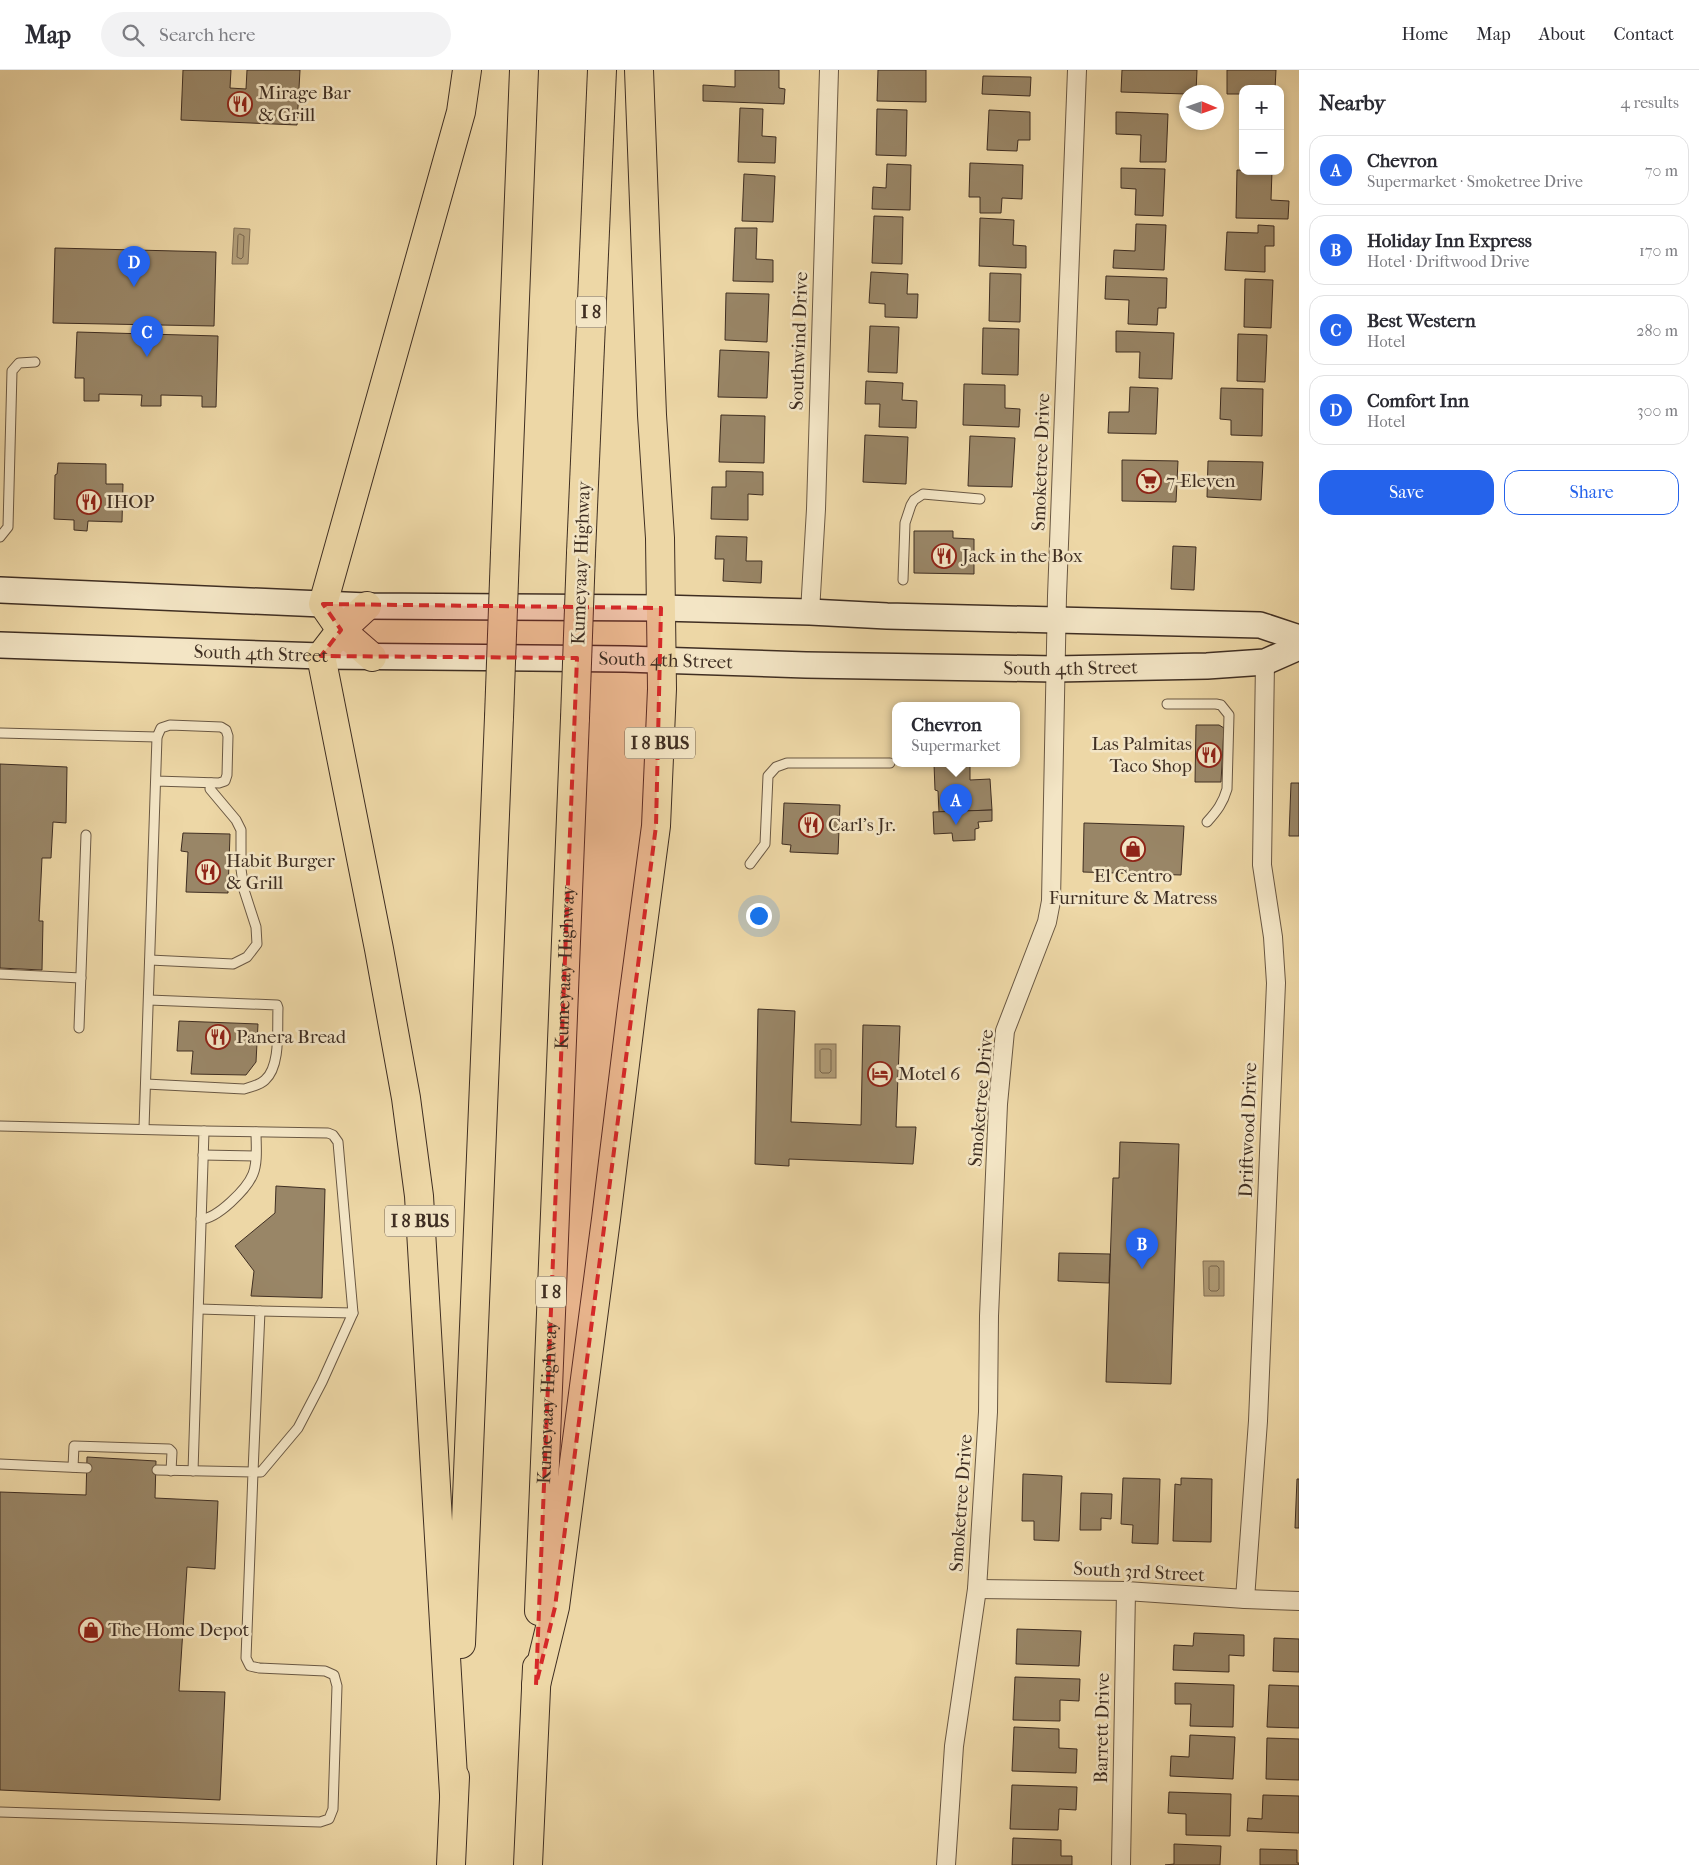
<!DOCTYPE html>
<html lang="en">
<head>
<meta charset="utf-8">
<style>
  :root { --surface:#fff; --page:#f2f2f3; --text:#2b2b33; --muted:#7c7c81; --line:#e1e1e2; --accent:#2563eb }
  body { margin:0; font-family:"IM FELL French Canon",serif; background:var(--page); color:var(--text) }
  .controls { position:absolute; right:15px; top:15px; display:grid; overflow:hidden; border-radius:10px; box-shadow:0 2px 8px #0003 }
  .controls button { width:45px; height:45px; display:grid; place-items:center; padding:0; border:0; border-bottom:1px solid var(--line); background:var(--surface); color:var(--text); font:25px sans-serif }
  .compass { position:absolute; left:1179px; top:15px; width:45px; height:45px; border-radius:50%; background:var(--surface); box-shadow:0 2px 8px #0003; rotate:92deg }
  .you { position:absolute; left:758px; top:845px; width:18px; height:18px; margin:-12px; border:4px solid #fff; border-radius:50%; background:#1a73e8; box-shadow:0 0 0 8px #1a73e833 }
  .badge { display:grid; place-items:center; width:32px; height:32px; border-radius:50%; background:var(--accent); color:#fff; font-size:16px; font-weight:700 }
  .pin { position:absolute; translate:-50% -41px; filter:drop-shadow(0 1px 2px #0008) }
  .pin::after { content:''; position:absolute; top:26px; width:18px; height:15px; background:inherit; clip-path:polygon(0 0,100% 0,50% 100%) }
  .popup { position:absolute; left:892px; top:632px; width:128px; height:65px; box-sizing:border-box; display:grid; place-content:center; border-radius:10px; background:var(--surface); filter:drop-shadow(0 1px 4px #0005); font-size:16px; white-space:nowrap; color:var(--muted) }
  .popup b { font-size:19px; color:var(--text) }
  .popup::after { content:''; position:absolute; left:50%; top:100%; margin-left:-10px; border:10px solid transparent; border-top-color:var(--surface) }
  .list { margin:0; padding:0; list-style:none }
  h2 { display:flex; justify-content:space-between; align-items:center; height:65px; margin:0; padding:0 20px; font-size:21px }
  h2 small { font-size:16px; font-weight:400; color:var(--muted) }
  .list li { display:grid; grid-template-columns:32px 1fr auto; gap:15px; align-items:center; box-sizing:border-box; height:70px; margin:0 10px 10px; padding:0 10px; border:1px solid var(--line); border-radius:15px }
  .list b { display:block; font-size:19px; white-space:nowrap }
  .list p { margin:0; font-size:16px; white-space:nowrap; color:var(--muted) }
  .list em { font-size:16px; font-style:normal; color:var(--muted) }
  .actions { display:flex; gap:10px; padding:15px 20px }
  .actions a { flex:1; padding:11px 0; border:1px solid var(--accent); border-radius:15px; text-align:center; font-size:18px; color:var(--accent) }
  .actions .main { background:var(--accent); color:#fff }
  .icon { flex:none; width:28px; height:28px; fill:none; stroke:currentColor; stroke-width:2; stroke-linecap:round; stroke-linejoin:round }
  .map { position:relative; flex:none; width:1299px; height:1795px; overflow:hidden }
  header { display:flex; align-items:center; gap:30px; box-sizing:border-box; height:70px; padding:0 25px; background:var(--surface); border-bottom:1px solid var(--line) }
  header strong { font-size:24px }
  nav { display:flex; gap:28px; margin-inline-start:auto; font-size:18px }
  .search { width:350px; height:45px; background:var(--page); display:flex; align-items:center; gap:12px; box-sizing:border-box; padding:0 18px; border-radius:28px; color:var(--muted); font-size:19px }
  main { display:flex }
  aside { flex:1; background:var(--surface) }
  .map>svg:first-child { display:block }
  .water { fill:#b29e79; stroke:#847156 }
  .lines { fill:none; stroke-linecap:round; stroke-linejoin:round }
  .shore { stroke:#78664e; stroke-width:1 }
  .building { fill:#998667; stroke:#3f2e22 }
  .service-casing { stroke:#6a5843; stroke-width:11 }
  .minor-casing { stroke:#6a5843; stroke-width:20 }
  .secondary-casing { stroke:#3f2e22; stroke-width:28 }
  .motorway-casing { stroke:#3f2e22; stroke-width:30 }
  .service { stroke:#f3e5c5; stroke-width:9 }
  .minor { stroke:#f3e5c5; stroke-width:18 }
  .secondary { stroke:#f3e5c5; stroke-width:25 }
  .motorway { stroke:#edd7a6; stroke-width:28 }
  .motorway-bridge-casing { stroke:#3f2e22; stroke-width:30; stroke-linecap:butt }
  .motorway-bridge { stroke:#edd7a6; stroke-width:28 }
  .marked { fill:#d62828; fill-opacity:0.2; stroke:#d62828; stroke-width:4; stroke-dasharray:10 6; stroke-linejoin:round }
  .labels { text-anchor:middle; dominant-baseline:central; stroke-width:5; stroke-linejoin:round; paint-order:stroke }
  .shield { fill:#f3e5c5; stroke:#756553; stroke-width:1 }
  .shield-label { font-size:18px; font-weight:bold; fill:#3f2e22 }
  .poi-label { font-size:19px; fill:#3f2e22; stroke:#f3e5c5; text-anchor:start }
  .street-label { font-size:19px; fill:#3f2e22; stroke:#f3e5c5 }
</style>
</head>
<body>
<header>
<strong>Map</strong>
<div class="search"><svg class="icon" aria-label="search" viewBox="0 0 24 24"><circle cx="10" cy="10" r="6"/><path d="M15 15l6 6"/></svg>Search here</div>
<nav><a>Home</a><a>Map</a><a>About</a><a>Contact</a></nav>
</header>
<main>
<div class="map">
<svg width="1299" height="1795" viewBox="0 0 1299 1795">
  <rect width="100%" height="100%" fill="#edd7a6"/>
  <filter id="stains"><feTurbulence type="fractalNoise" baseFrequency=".004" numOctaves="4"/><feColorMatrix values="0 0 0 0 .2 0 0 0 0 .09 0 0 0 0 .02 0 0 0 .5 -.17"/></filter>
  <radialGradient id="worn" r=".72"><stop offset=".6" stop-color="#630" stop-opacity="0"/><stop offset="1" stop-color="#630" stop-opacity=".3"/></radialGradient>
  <g class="water">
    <polygon points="234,158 250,159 248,194 232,194"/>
    <rect x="815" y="974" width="21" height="34"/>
    <polygon points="1203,1191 1224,1191 1224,1226 1204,1226"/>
  </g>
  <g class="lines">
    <g class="shore">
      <polygon points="240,164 244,166 243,187 241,189 237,187 238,166"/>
      <polygon points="822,979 829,979 831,980 831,1001 829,1003 822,1003 820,1001 820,981"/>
      <polygon points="1211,1196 1217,1196 1219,1198 1219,1219 1217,1221 1211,1221 1209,1219 1209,1198"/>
    </g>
  </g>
  <g class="building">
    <polygon points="183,0 231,0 230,18 246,19 247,0 300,0 297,55 181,50"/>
    <polygon points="735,0 779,0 779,18 785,19 784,34 703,31 703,15 735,17"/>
    <polygon points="878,0 926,0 926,32 877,31"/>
    <polygon points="1122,0 1197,0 1196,22 1186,22 1186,24 1121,22"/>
    <polygon points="1227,0 1276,0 1275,19 1243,19 1243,24 1227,24"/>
    <polygon points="983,6 1031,7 1030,26 982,24"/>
    <polygon points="740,38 763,39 762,66 776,67 775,93 738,92"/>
    <polygon points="877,39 907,40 906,86 876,85"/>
    <polygon points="989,40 1030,42 1030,70 1018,70 1017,81 987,80"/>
    <polygon points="1116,42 1168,44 1166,92 1140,92 1141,65 1116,64"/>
    <polygon points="1242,45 1243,45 1243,91 1240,91"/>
    <polygon points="970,93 1023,95 1022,129 1002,128 1001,143 980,143 980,127 969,127"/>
    <polygon points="887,94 911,95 910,140 872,139 873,117 886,118"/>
    <polygon points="1121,98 1165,99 1163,146 1135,145 1136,119 1121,118"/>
    <polygon points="1237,100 1272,101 1271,130 1289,131 1288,149 1236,148"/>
    <polygon points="744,104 775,106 773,152 742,151"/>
    <polygon points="874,146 903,147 902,194 872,193"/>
    <polygon points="980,148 1014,150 1013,175 1026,176 1026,198 979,196"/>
    <polygon points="1136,154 1166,155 1164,200 1113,198 1114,180 1135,181"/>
    <polygon points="1258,155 1274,156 1274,176 1265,176 1265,202 1225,200 1227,162 1258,163"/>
    <polygon points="735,158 757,158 756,189 773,190 773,212 733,211"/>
    <polygon points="55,178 216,182 214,256 53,253"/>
    <polygon points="871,202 908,204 907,224 918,224 917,248 885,247 885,234 869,233"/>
    <polygon points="990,203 1021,204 1020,252 989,251"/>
    <polygon points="1106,206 1167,208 1166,238 1158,238 1157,255 1128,254 1129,230 1105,229"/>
    <polygon points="1245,209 1273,210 1271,258 1244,257"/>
    <polygon points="726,223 769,224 767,272 725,270"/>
    <polygon points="870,256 899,257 897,303 868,302"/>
    <polygon points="983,258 1019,259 1018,305 982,304"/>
    <polygon points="1116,261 1174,263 1172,309 1139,308 1140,282 1116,282"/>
    <polygon points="77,262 218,266 216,337 202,337 202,326 161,325 161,336 141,336 142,325 99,324 99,331 84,331 84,308 75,308"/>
    <polygon points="1238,264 1267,265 1265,312 1237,311"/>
    <polygon points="720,280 769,282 767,328 718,327"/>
    <polygon points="866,311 903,313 902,330 917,331 916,358 879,357 880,334 865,334"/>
    <polygon points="964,314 1005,315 1005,338 1020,339 1019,357 963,355"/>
    <polygon points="1130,317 1158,318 1156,364 1108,363 1109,342 1129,342"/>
    <polygon points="1221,318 1263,319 1262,366 1231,365 1231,350 1220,349"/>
    <polygon points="721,345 765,346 764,393 719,392"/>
    <polygon points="865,365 908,367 906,414 863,412"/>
    <polygon points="970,366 1015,368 1012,417 968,416"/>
    <polygon points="1122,390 1178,391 1176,432 1122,431"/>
    <polygon points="1208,391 1263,392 1261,430 1207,427"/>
    <polygon points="58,393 106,394 106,414 123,414 122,452 88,451 87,461 74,460 74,450 54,449 55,405 57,404"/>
    <polygon points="726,401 763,402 763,425 748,424 748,450 711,449 712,417 726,417"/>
    <polygon points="914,461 953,461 953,468 974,469 974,504 914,503"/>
    <polygon points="716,466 747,467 746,491 762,491 761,513 723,511 724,489 715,489"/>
    <polygon points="1173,476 1196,477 1194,520 1171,519"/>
    <polygon points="1196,655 1219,655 1224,658 1221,712 1195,712"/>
    <polygon points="0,694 67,697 66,753 53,752 51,788 42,788 39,851 43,851 42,900 0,898"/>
    <polygon points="934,694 970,694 970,710 990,709 992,740 939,742 938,721 935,720"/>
    <polygon points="1291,713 1299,713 1299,766 1289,766"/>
    <polygon points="784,733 840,735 838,784 790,782 791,775 782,774"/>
    <polygon points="992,740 992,751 978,752 979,758 975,759 975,770 953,771 952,763 934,764 933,742"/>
    <polygon points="1084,753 1184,756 1181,805 1083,802"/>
    <polygon points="183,763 230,764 228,823 186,822 188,782 181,781"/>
    <polygon points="758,939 795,941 791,1052 861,1055 863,955 900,956 896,1057 916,1057 913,1094 789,1089 789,1096 755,1094"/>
    <polygon points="179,951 258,954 256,992 246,1005 191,1004 193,981 177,981"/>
    <polygon points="1120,1072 1179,1074 1171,1314 1106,1312 1113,1108 1119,1108"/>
    <polygon points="276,1116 325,1119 322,1228 251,1226 254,1201 235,1176 275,1143"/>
    <polygon points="1059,1183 1110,1184 1109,1213 1058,1211"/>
    <polygon points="87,1387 156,1391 155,1428 218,1431 215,1499 187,1497 179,1621 225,1622 220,1730 0,1720 0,1422 86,1425"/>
    <polygon points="1023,1404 1062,1406 1059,1471 1034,1470 1034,1451 1022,1451"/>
    <polygon points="1123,1408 1160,1409 1158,1474 1132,1473 1133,1455 1121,1454"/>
    <polygon points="1181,1408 1212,1409 1211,1472 1173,1471 1175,1414 1181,1415"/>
    <polygon points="1297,1409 1299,1409 1299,1458 1295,1458"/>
    <polygon points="1081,1423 1112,1424 1111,1449 1101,1448 1101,1460 1080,1460"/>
    <polygon points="1017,1559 1081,1561 1079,1596 1016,1594"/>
    <polygon points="1194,1563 1244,1565 1244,1586 1229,1585 1229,1602 1173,1600 1174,1575 1193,1576"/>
    <polygon points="1274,1568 1299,1569 1299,1602 1273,1601"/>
    <polygon points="1015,1607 1080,1609 1079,1631 1060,1630 1060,1651 1013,1650"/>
    <polygon points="1175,1613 1234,1615 1233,1657 1190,1656 1191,1634 1175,1634"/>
    <polygon points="1269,1615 1299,1616 1299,1658 1267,1657"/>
    <polygon points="1014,1657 1059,1659 1059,1678 1077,1679 1076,1703 1012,1701"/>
    <polygon points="1190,1665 1235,1667 1233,1709 1170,1706 1171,1686 1189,1687"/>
    <polygon points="1267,1668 1299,1669 1299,1710 1266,1709"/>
    <polygon points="1012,1715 1077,1717 1076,1740 1059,1739 1058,1760 1010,1759"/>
    <polygon points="1169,1722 1231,1724 1230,1766 1186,1765 1186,1744 1168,1743"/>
    <polygon points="1263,1725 1299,1726 1299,1763 1247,1761 1248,1748 1262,1749"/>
    <polygon points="1013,1768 1061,1770 1061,1786 1072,1786 1072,1795 1012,1795"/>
    <polygon points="1174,1774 1221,1776 1220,1795 1165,1795 1174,1794"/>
    <polygon points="1260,1779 1297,1780 1297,1793 1299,1793 1299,1795 1260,1795"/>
  </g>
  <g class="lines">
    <defs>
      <g id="service">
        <polyline points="0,467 8,457 12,301 19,293 35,292"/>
        <polyline points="903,510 905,453 911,435 914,430 923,424 980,429"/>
        <path d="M1167,634H1216L1221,635L1229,645L1227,719C1223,733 1217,741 1207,752"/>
        <polyline points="0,663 157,667"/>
        <polyline points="750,794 765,774 768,706 776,697 787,693 890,693"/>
        <polyline points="150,890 233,894 247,887 257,874 256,857 244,820 241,799 241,760 236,750 210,719 211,713"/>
        <polyline points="0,904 81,908"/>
        <polyline points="79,958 86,765"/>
        <path d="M146,1014L244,1019C251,1017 260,1015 265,1010C281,996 277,958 278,938L277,935L149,930"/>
        <polyline points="0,1056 204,1061 193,1401"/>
        <polyline points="144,1058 157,667 161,658 170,655 221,657 226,660 228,666 227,705 225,711 219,713 156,711"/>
        <polyline points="203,1085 255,1086"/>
        <path d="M201,1149C217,1149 247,1119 253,1104C258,1092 256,1075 256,1062"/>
        <polyline points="199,1239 260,1241 253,1402 261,1402 298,1358 322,1312 353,1243 338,1072 333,1065 328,1063 204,1061"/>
        <polyline points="260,1241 353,1243"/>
        <polyline points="0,1394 87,1398"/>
        <polyline points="73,1397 74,1376 169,1379 172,1382 171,1401"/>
        <polyline points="0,1742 320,1752 329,1749 333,1739 337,1616 334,1605 325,1601 259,1598 250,1596 246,1588 253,1402 157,1400"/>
      </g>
      <g id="minor">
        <polyline points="810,542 816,439 829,0"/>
        <polyline points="977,1519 1126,1521 1245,1529 1299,1531"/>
        <polyline points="1245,1529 1258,1351 1276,913 1273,867 1262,795 1265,592"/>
        <polyline points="946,1795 954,1676 977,1519 988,1342 989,1246 998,1034 1005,961 1047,852 1051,831 1057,526 1077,0"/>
        <polyline points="1121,1795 1126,1521"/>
      </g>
      <g id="secondary">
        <polyline points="0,520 367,536 661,538 810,542 887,546 1260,555 1299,568"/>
        <path id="s1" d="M0,575L321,586L625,589L806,595L1055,599L1207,596L1265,592L1299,577"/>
      </g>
      <g id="motorway">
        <polyline points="505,483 524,0"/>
        <polyline points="581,483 602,0"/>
        <polyline points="367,536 341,560 321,586 379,879 406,1028 419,1126 454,1724"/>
        <polyline points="372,587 341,560 323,534 461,42 467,0"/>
        <path id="s2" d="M539,1541L575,648"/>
        <polyline points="461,1574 499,647"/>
        <polyline points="536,1615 555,1537 606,1149 632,937 656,756 662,619 660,468 652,345 639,0"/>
        <polyline points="451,1795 455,1707"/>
        <polyline points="528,1795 537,1597"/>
      </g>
    </defs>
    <use href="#service" class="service-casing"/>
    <use href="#minor" class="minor-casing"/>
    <use href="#secondary" class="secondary-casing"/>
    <use href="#motorway" class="motorway-casing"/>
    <use href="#service" class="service"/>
    <use href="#minor" class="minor"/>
    <use href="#secondary" class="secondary"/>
    <use href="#motorway" class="motorway"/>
    <defs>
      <g id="motorway-bridge">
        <polyline points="499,647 505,483"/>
        <polyline points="575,648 581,483"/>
      </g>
    </defs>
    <use href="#motorway-bridge" class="motorway-bridge-casing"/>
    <use href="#motorway-bridge" class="motorway-bridge"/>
  </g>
  <path class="marked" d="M323,534L661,538L656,756L555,1537L536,1615L577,588L321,586L341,560Z"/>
  <defs>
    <symbol id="restaurant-ring" viewBox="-11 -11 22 22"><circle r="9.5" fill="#f3e5c5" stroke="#8f2418" stroke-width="1.5"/><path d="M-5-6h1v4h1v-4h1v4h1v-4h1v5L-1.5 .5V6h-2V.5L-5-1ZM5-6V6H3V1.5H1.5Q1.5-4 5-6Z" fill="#8f2418"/></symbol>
    <symbol id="supermarket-ring" viewBox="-11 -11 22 22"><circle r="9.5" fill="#f3e5c5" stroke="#8f2418" stroke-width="1.5"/><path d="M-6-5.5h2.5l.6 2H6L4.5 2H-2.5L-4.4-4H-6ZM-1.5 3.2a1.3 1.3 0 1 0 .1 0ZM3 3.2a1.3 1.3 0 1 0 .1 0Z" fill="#8f2418"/></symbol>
    <symbol id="shop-ring" viewBox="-11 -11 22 22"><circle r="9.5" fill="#f3e5c5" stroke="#8f2418" stroke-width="1.5"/><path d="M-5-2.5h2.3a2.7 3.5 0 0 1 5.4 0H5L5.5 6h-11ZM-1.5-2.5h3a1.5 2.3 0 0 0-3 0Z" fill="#8f2418"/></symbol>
    <symbol id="hotel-ring" viewBox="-11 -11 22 22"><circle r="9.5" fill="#f3e5c5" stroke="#8f2418" stroke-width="1.5"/><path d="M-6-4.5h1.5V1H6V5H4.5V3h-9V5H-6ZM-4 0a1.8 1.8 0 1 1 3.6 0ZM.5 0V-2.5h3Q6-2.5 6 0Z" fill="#8f2418"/></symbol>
  </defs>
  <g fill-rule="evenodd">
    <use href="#restaurant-ring" x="226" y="20" width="28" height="28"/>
    <use href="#supermarket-ring" x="1135" y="397" width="28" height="28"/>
    <use href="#restaurant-ring" x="75" y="418" width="28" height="28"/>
    <use href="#restaurant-ring" x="930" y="472" width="28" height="28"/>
    <use href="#restaurant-ring" x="1195" y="671" width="28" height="28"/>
    <use href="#restaurant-ring" x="797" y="741" width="28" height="28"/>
    <use href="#shop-ring" x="1119" y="765" width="28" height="28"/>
    <use href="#restaurant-ring" x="194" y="788" width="28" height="28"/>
    <use href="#restaurant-ring" x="204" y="953" width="28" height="28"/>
    <use href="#hotel-ring" x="866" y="990" width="28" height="28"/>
    <use href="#shop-ring" x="77" y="1546" width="28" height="28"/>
  </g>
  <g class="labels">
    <g class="shield">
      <rect x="576" y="226.5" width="30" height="31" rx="4"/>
      <rect x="625" y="657.5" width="70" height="31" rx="4"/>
      <rect x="385" y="1135.5" width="70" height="31" rx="4"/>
      <rect x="536" y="1206.5" width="30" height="31" rx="4"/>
    </g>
    <g class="shield-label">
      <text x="591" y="242">I 8</text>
      <text x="660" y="673">I 8 BUS</text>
      <text x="420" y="1151">I 8 BUS</text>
      <text x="551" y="1222">I 8</text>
    </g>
    <g class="poi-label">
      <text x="258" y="23">Mirage Bar<tspan x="258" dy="22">&amp; Grill</tspan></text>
      <text x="1166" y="411">7-Eleven</text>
      <text x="106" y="432">IHOP</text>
      <text x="962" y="486">Jack in the Box</text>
      <text x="1192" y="674" text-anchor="end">Las Palmitas<tspan x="1192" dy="22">Taco Shop</tspan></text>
      <text x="828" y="755">Carl's Jr.</text>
      <text x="226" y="791">Habit Burger<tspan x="226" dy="22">&amp; Grill</tspan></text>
      <text x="1133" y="806" text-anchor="middle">El Centro<tspan x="1133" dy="22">Furniture &amp; Matress</tspan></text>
      <text x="236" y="967">Panera Bread</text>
      <text x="898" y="1004">Motel 6</text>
      <text x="108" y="1560">The Home Depot</text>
    </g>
    <g class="street-label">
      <text transform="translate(799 271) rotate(-88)">Southwind Drive</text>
      <text transform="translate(1041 392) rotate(-88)">Smoketree Drive</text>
      <text transform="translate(581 493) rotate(-88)">Kumeyaay Highway</text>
      <text stroke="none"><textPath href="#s1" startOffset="261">South 4th Street</textPath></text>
      <text stroke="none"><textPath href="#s1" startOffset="666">South 4th Street</textPath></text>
      <text stroke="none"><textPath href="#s1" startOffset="1071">South 4th Street</textPath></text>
      <text stroke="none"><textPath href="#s2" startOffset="644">Kumeyaay Highway</textPath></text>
      <text transform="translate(981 1028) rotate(-85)">Smoketree Drive</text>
      <text transform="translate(1248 1060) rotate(-88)">Driftwood Drive</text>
      <text stroke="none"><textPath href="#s2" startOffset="209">Kumeyaay Highway</textPath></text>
      <text transform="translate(961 1433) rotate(-86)">Smoketree Drive</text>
      <text transform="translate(1139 1502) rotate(3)">South 3rd Street</text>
      <text transform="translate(1102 1658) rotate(-89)">Barrett Drive</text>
    </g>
  </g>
  <rect width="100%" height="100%" filter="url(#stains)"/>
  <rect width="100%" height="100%" fill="url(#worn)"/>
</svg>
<div class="controls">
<button>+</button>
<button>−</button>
</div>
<svg class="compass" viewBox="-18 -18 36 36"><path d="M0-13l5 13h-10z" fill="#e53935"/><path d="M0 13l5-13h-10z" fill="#7c7c81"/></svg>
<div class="you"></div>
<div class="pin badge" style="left:956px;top:755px">A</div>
<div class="popup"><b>Chevron</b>Supermarket</div>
<div class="pin badge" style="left:1142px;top:1199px">B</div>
<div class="pin badge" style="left:147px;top:287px">C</div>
<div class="pin badge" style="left:134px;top:217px">D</div>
</div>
<aside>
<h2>Nearby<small>4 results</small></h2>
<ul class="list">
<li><span class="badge">A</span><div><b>Chevron</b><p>Supermarket · Smoketree Drive</p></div><em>70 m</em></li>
<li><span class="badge">B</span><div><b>Holiday Inn Express</b><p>Hotel · Driftwood Drive</p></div><em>170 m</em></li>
<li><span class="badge">C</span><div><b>Best Western</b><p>Hotel</p></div><em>280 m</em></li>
<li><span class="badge">D</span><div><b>Comfort Inn</b><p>Hotel</p></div><em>300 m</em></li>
</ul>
<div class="actions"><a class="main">Save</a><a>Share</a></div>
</aside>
</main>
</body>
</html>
